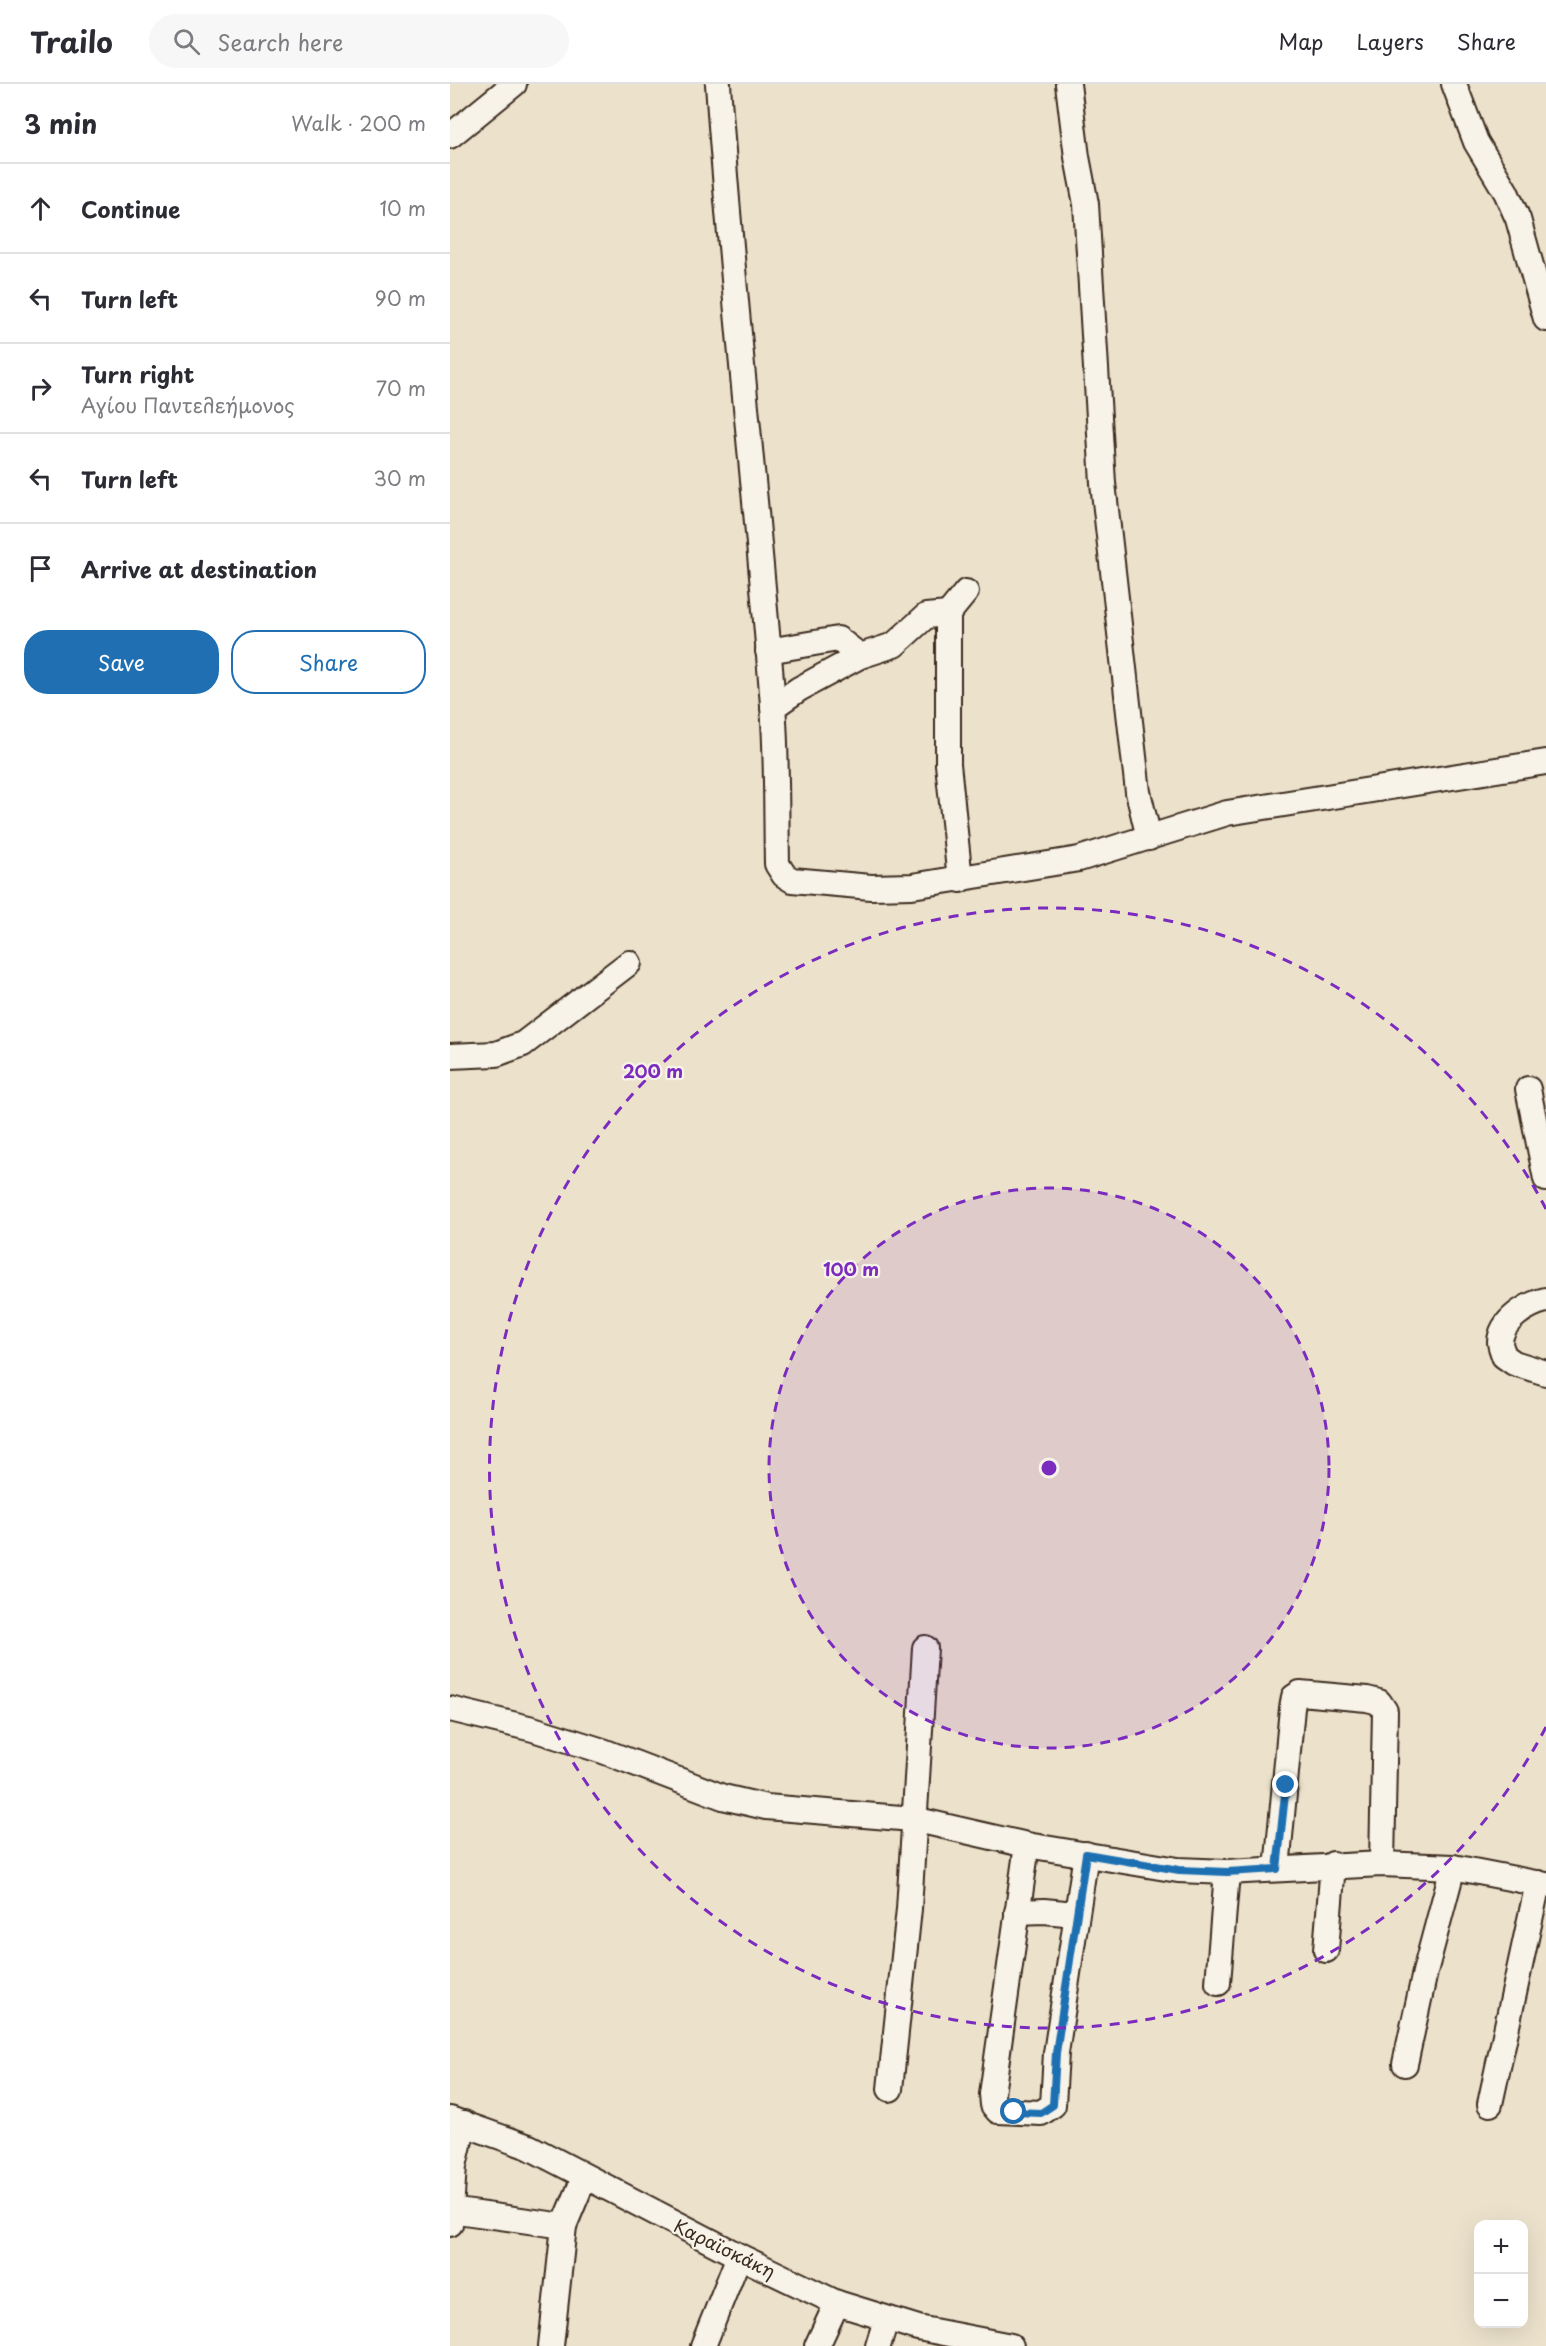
<!DOCTYPE html>
<html lang="en">
<head>
<meta charset="utf-8">
<style>
  :root { --surface:#fff; --page:#f7f7f7; --text:#2b2b33; --muted:#7c7c81; --line:#e1e1e2; --accent:#1f6fb2 }
  body { margin:0; font-family:"Playpen Sans",sans-serif; background:var(--page); color:var(--text) }
  .controls { position:absolute; right:18px; bottom:18px; display:grid; overflow:hidden; border-radius:12px; box-shadow:0 6px 24px #0002 }
  .controls button { width:54px; height:54px; display:grid; place-items:center; padding:0; border:0; border-bottom:2px solid var(--line); background:var(--surface); color:var(--text); font:30px sans-serif }
  .stop { position:absolute; width:18px; height:18px; margin:-14px; border:4px solid #1f6fb2; border-radius:50%; background:#fff }
  .stop.end { background:#1f6fb2; border-color:#fff; box-shadow:0 2px 6px #0008 }
  .list { margin:0; padding:0; list-style:none }
  h2 { display:flex; justify-content:space-between; align-items:center; height:78px; margin:0; padding:0 24px; font-size:26px }
  h2 small { font-size:20px; font-weight:400; color:var(--muted) }
  .list li { display:grid; grid-template-columns:39px 1fr auto; gap:18px; align-items:center; box-sizing:border-box; height:90px; padding:0 24px; border-top:2px solid var(--line) }
  .list b { display:block; font-size:22px; white-space:nowrap }
  .list p { margin:0; font-size:20px; white-space:nowrap; color:var(--muted) }
  .list em { font-size:20px; font-style:normal; color:var(--muted) }
  .actions { display:flex; gap:12px; padding:18px 24px }
  .actions a { flex:1; padding:14px 0; border:2px solid var(--accent); border-radius:24px; text-align:center; font-size:21px; color:var(--accent) }
  .actions .main { background:var(--accent); color:#fff }
  .icon { flex:none; width:33px; height:33px; fill:none; stroke:currentColor; stroke-width:2; stroke-linecap:round; stroke-linejoin:round }
  .map { position:relative; flex:none; width:1096px; height:2262px; overflow:hidden }
  header { display:flex; align-items:center; gap:36px; box-sizing:border-box; height:84px; padding:0 30px; background:var(--surface); border-bottom:2px solid var(--line) }
  header strong { font-size:28px }
  nav { display:flex; gap:33px; margin-inline-start:auto; font-size:21px }
  .search { width:420px; height:54px; background:var(--page); display:flex; align-items:center; gap:15px; box-sizing:border-box; padding:0 21px; border-radius:33px; color:var(--muted); font-size:22px }
  main { display:flex }
  aside { flex:1; background:var(--surface) }
  .map>svg:first-child { display:block }
  .lines { fill:none; stroke-linecap:round; stroke-linejoin:round }
  .minor-casing { stroke:#3b2a1e; stroke-width:28 }
  .minor { stroke:#f7f3e8; stroke-width:24 }
  .route { stroke:#1f6fb2; stroke-width:8 }
  .ring { fill:none; stroke:#7b2cbf; stroke-width:3; stroke-dasharray:10 8 }
  .labels { text-anchor:middle; dominant-baseline:central; stroke-width:4.5; stroke-linejoin:round; paint-order:stroke }
  .street-label { font-size:18px; fill:#3b2a1e; stroke:#f7f3e8 }
  .centre { fill:#7b2cbf; stroke:#f7f3e8; stroke-width:3 }
  .ring-label { font-size:18px; text-anchor:middle; font-weight:bold; fill:#7b2cbf; stroke:#f7f3e8; stroke-width:4.5; stroke-linejoin:round; paint-order:stroke }
</style>
</head>
<body>
<header>
<strong>Trailo</strong>
<div class="search"><svg class="icon" aria-label="search" viewBox="0 0 24 24"><circle cx="10" cy="10" r="6"/><path d="M15 15l6 6"/></svg>Search here</div>
<nav><a>Map</a><a>Layers</a><a>Share</a></nav>
</header>
<main>
<aside>
<h2>3 min<small>Walk · 200 m</small></h2>
<ul class="list">
<li><svg class="icon" aria-label="ahead" viewBox="0 0 24 24"><path d="M12 20V5M6 11l6-6 6 6"/></svg><div><b>Continue</b></div><em>10 m</em></li>
<li><svg class="icon" aria-label="left" viewBox="0 0 24 24"><path d="M17 20v-9H6M10 6l-5 5 5 5"/></svg><div><b>Turn left</b></div><em>90 m</em></li>
<li><svg class="icon" aria-label="right" viewBox="0 0 24 24"><path d="M7 20v-9h11M14 6l5 5-5 5"/></svg><div><b>Turn right</b><p>Αγίου Παντελεήμονος</p></div><em>70 m</em></li>
<li><svg class="icon" aria-label="left" viewBox="0 0 24 24"><path d="M17 20v-9H6M10 6l-5 5 5 5"/></svg><div><b>Turn left</b></div><em>30 m</em></li>
<li><svg class="icon" aria-label="arrive" viewBox="0 0 24 24"><path d="M6 21V4h12l-3 4 3 4H6"/></svg><div><b>Arrive at destination</b></div></li>
</ul>
<div class="actions"><a class="main">Save</a><a>Share</a></div>
</aside>
<div class="map">
<svg width="1096" height="2262" viewBox="0 0 1096 2262">
  <rect width="100%" height="100%" fill="#ece2cc"/>
  <filter id="ink" filterUnits="userSpaceOnUse"><feTurbulence type="fractalNoise" baseFrequency=".0167" numOctaves="2"/><feDisplacementMap in="SourceGraphic" scale="12" xChannelSelector="R" yChannelSelector="G"/><feConvolveMatrix kernelMatrix="1 2 1 2 8 2 1 2 1" color-interpolation-filters="sRGB"/></filter>
  <g filter="url(#ink)">
    <g class="lines">
      <defs>
        <g id="minor">
          <path d="M268,0C282,207 307,414 323,621C327,674 326,727 327,780L334,791L342,796L421,803L462,802L629,775L777,729L1096,678"/>
          <polyline points="618,0 627,73 636,120 653,399 688,708 699,754"/>
          <polyline points="1004,0 1026,58 1056,108 1068,135 1096,235"/>
          <polyline points="0,52 64,0"/>
          <polyline points="318,567 388,555 410,572"/>
          <polyline points="323,623 349,605 410,572 444,561 476,532 498,530"/>
          <polyline points="510,796 498,680 498,530 516,508"/>
          <polyline points="0,972 46,970 73,960 179,879"/>
          <polyline points="1078,1005 1096,1095"/>
          <path d="M1096,1216C1078,1220 1051,1236 1050,1258C1050,1262 1053,1268 1054,1272L1064,1279L1096,1289"/>
          <polyline points="0,1625 83,1645 153,1667 273,1713 316,1723 463,1735 577,1761 728,1786 777,1788 932,1780 1003,1783 1096,1801"/>
          <polyline points="577,1761 542,2010 543,2021 548,2027 591,2029 603,2021 606,1969 636,1770"/>
          <polyline points="827,1785 842,1624 844,1613 850,1609 917,1615 929,1618 935,1627 932,1780"/>
          <polyline points="567,1828 594,1827 625,1830"/>
          <polyline points="876,1866 883,1780"/>
          <polyline points="768,1899 777,1788"/>
          <polyline points="955,1980 975,1888 1003,1783"/>
          <polyline points="440,2005 459,1825 475,1564"/>
          <polyline points="1040,2020 1088,1799"/>
          <polyline points="0,2035 79,2063 289,2172 387,2219 468,2244 561,2262"/>
          <polyline points="0,2126 114,2142"/>
          <polyline points="0,2140 4,2082 14,2039"/>
          <polyline points="101,2262 114,2142 134,2094"/>
          <polyline points="253,2262 289,2172"/>
          <polyline points="367,2262 387,2219"/>
          <polyline points="428,2262 436,2236"/>
        </g>
      </defs>
      <use href="#minor" class="minor-casing"/>
      <use href="#minor" class="minor"/>
    </g>
  </g>
  <g class="lines" filter="url(#ink)">
    <polyline class="route" points="564,2028 591,2029 603,2021 606,1969 636,1770 729,1786 777,1788 827,1785 836,1701"/>
  </g>
  <circle cx="599" cy="1384" r="280" fill="#7b2cbf" fill-opacity=".12"/>
  <g class="ring">
    <circle cx="599" cy="1384" r="280"/>
    <path d="M1096 1643A560 560 0 1 1 1096 1125"/>
  </g>
  <g class="labels">
    <g class="street-label">
      <text transform="translate(275 2164) rotate(26)">Καραϊσκάκη</text>
    </g>
  </g>
  <circle cx="599" cy="1384" r="9" class="centre"/>
  <g class="ring-label">
    <text x="203" y="994">200 m</text>
    <text x="401" y="1192">100 m</text>
  </g>
</svg>
<div class="controls">
<button>+</button>
<button>−</button>
</div>
<div class="stop" style="left:564px;top:2028px"></div>
<div class="stop end" style="left:836px;top:1701px"></div>
</div>
</main>
</body>
</html>
